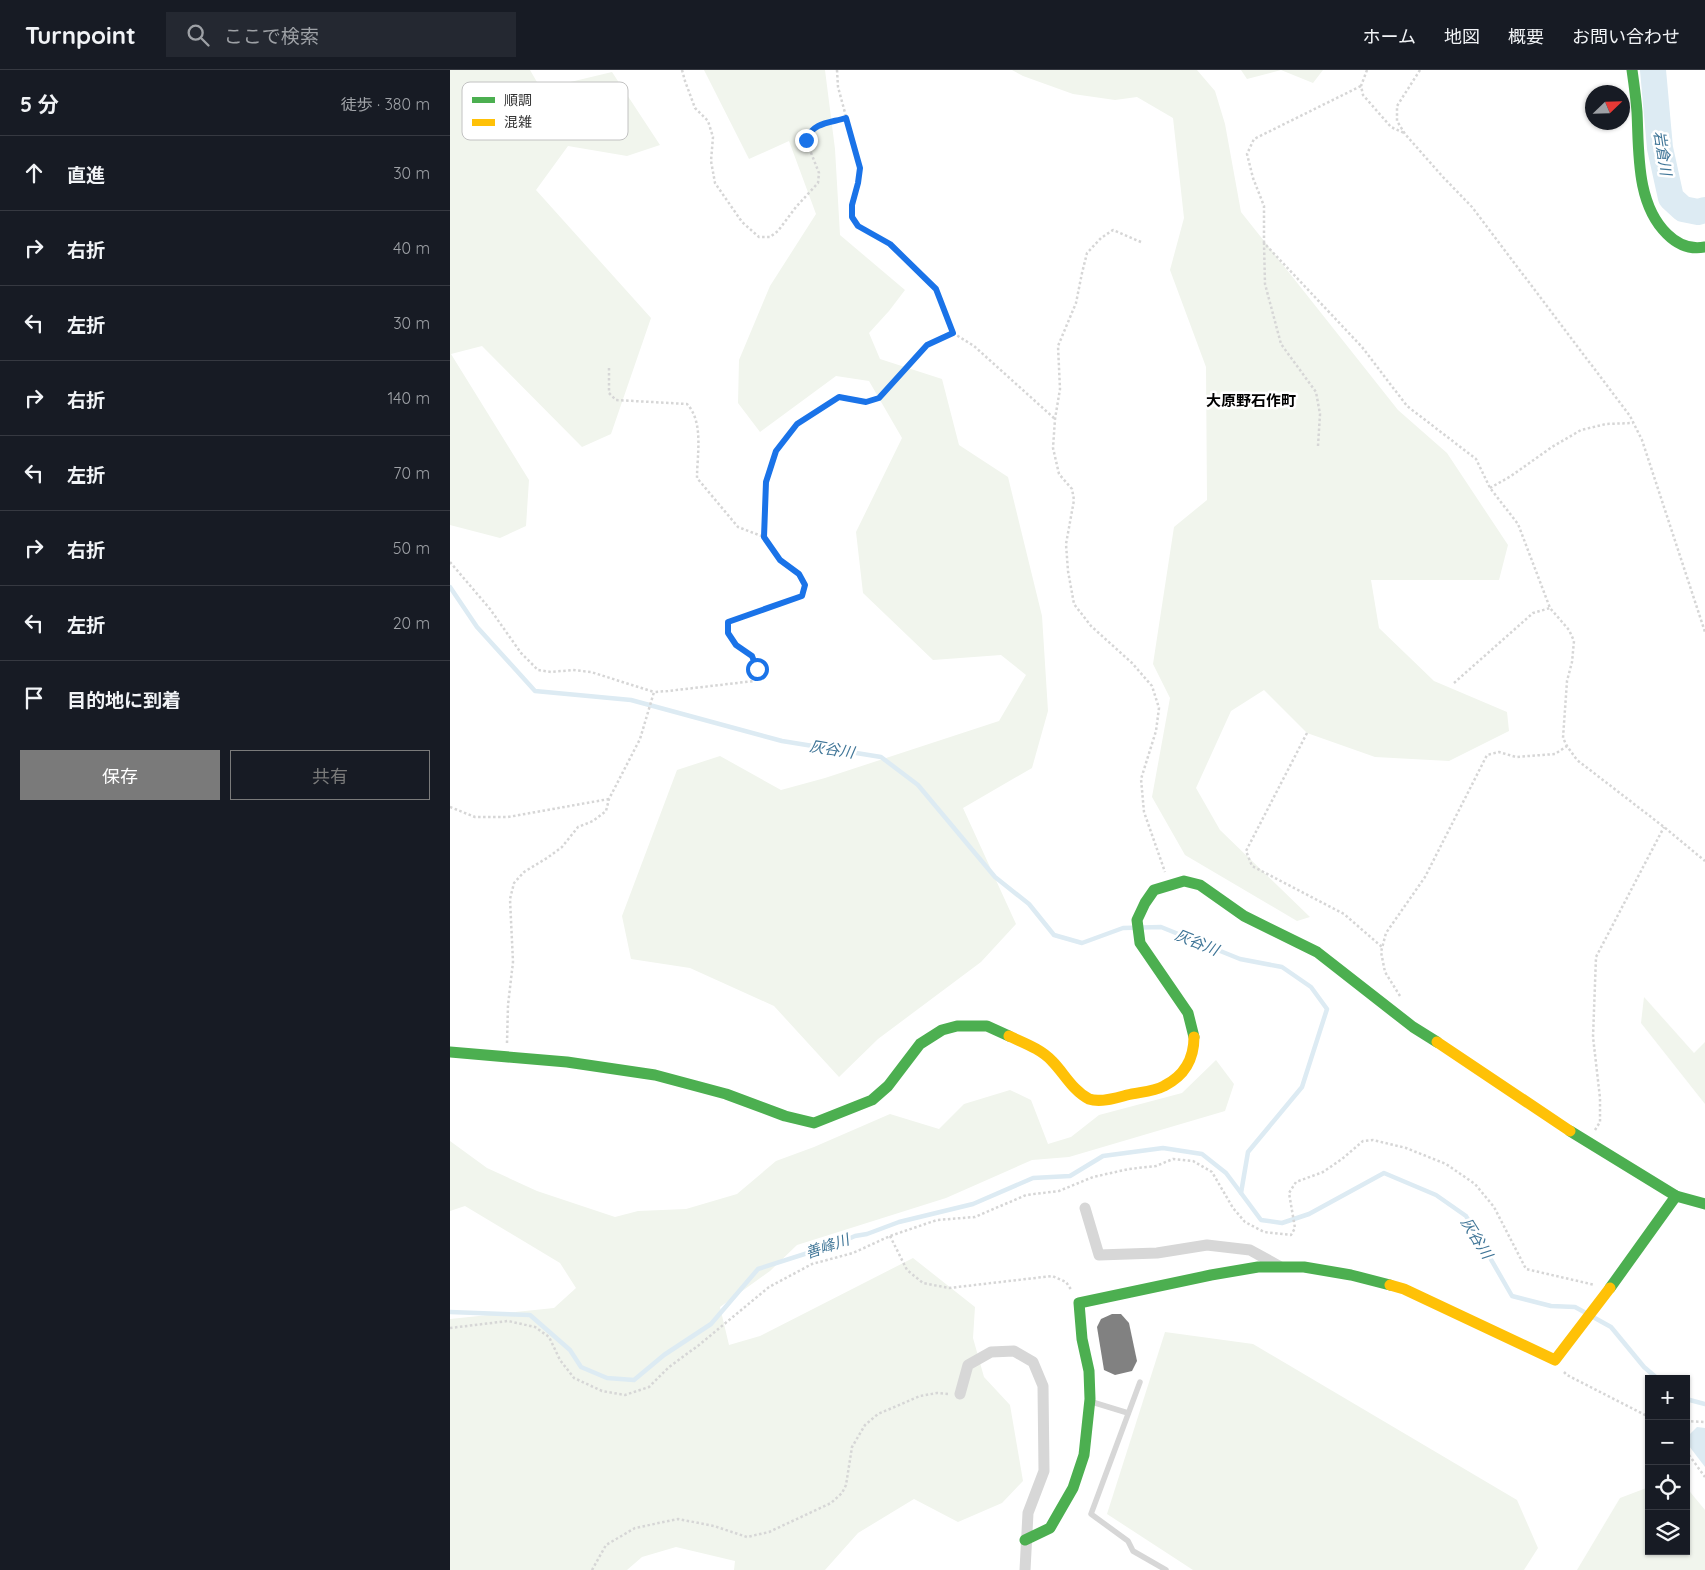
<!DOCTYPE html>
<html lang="ja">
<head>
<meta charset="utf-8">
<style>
  :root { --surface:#171b24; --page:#242831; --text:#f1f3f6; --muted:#9ea1a6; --line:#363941; --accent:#7a7a7a }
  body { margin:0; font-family:Quicksand,"Noto Sans JP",sans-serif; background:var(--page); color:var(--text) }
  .controls { position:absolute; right:15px; bottom:15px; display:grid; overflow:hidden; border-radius:0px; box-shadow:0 1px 4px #0004 }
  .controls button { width:45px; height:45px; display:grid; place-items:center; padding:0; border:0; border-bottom:1px solid var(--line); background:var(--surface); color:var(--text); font:25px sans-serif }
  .compass { position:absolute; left:1135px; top:15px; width:45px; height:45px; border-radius:50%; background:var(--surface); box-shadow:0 1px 4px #0004; rotate:67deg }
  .stop { position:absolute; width:15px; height:15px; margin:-11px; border:4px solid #1a73e8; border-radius:50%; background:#fff }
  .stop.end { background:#1a73e8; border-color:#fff; box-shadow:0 1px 5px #0008 }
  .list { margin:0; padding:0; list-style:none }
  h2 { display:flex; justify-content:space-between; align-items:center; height:65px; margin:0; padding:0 20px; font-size:21px }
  h2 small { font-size:16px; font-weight:400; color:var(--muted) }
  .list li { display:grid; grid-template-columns:32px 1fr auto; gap:15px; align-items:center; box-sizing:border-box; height:75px; padding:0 20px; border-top:1px solid var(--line) }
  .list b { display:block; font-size:19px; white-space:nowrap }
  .list em { font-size:16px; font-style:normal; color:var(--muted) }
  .actions { display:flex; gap:10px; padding:15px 20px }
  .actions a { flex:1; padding:11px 0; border:1px solid var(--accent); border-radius:0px; text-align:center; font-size:18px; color:var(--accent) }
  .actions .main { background:var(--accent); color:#fff }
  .icon { flex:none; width:28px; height:28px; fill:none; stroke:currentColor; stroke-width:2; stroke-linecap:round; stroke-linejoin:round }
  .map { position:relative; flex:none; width:1255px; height:1500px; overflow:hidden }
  header { display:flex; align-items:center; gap:30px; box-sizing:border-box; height:70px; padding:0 25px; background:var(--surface); border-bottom:1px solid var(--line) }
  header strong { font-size:24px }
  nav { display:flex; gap:28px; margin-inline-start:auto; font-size:18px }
  .search { width:350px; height:45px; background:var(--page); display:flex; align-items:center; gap:12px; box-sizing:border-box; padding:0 18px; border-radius:0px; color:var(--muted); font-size:19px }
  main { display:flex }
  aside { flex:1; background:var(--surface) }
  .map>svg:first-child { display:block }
  .green { fill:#f1f5ed }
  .water { fill:#ddebf3 }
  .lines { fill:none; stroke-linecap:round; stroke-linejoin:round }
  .stream { stroke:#ddebf3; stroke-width:4.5 }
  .river { stroke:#ddebf3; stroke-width:26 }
  .building { fill:#818181 }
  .path { stroke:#d6d6d6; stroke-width:2.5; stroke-dasharray:2.5 2.5; stroke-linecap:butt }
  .lane { stroke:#d7d7d7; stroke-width:5.5 }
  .street { stroke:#d7d7d7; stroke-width:11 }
  .fast { stroke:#4caf50; stroke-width:11 }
  .slow { stroke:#ffc107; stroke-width:11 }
  .route { stroke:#1a73e8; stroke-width:6 }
  .labels { text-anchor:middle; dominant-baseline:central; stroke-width:5; stroke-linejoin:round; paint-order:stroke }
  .water-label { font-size:15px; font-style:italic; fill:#3f7597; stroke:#fff }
  .neighbourhood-label { font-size:15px; font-weight:bold; fill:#000; stroke:#fff }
  .key { fill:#fff; stroke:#c2c2c2; stroke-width:1 }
  .key-label { font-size:14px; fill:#333 }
</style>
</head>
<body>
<header>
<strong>Turnpoint</strong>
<div class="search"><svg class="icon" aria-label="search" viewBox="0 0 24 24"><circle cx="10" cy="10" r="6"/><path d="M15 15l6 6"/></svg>ここで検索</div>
<nav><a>ホーム</a><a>地図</a><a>概要</a><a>お問い合わせ</a></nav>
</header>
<main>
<aside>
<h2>5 分<small>徒歩 · 380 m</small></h2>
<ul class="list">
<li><svg class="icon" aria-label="ahead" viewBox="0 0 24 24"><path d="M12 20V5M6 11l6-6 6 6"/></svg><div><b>直進</b></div><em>30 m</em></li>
<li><svg class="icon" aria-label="right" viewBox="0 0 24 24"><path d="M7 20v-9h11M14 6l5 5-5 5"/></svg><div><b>右折</b></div><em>40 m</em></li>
<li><svg class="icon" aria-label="left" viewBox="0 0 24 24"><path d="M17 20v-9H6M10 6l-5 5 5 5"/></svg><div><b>左折</b></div><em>30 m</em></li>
<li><svg class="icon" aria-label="right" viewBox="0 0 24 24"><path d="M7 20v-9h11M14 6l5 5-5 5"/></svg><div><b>右折</b></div><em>140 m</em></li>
<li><svg class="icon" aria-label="left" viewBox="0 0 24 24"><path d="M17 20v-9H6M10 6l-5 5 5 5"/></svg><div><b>左折</b></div><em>70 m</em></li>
<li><svg class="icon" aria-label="right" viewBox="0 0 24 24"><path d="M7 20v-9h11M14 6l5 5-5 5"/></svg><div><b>右折</b></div><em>50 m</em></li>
<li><svg class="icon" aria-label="left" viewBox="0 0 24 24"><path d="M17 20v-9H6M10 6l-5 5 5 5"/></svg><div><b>左折</b></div><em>20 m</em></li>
<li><svg class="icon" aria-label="arrive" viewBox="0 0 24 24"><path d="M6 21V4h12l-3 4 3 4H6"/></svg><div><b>目的地に到着</b></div></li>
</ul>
<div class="actions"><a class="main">保存</a><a>共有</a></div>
</aside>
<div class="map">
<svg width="1255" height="1500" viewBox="0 0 1255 1500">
  <rect width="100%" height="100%" fill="#fff"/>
  <g class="green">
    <polygon points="0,0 80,0 91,19 162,2 210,75 177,86 118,76 86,120 201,248 161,364 132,377 32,276 1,284 79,410 76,456 50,468 0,455"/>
    <polygon points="254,0 375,0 385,79 390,165 455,220 439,241 419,263 430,289 492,309 509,375 558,407 592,546 598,641 582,698 513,738 566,854 531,892 428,969 389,1007 324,936 240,898 181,889 172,846 227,700 270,686 331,720 375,708 549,651 576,605 551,585 483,590 413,523 406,462 452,368 419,311 386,306 310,362 288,333 289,290 320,216 366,144 339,71 299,89"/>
    <polygon points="562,0 747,0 765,21 775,54 791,142 948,340 997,383 1058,475 1049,510 921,510 929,558 984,611 1057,642 1059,661 999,691 925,687 857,663 814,620 781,641 746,718 770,760 860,847 847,851 735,785 702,727 720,628 703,594 724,457 757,430 756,297 720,200 734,148 723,48 687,27 665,30 623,24 573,6"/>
    <polygon points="791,0 873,0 863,13 831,0 797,9"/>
    <polygon points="1194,927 1244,983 1255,972 1255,1034 1191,953"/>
    <polygon points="766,990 784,1014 775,1041 619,1087 582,1090 496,1128 347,1175 320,1201 270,1237 279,1275 310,1266 463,1188 525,1237 523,1268 534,1307 560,1335 573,1411 552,1433 508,1452 464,1429 408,1463 375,1500 284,1500 285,1491 226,1477 192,1487 177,1500 0,1500 0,1249 104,1238 126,1218 110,1193 15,1136 0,1141 0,1071 37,1098 87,1121 165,1147 188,1141 236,1139 287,1124 326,1091 364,1077 440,1044 489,1059 514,1034 560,1020 581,1030 598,1074 621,1067 649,1045 732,1023"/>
    <polygon points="715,1262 803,1274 1067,1430 1088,1478 1074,1500 743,1500 657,1444"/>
    <polygon points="1199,1417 1199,1481 1236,1481 1236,1417 1255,1440 1255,1500 1127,1500 1170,1428"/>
  </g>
  <polygon class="water" points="1247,1357 1255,1358 1255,1397 1236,1372 1236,1368"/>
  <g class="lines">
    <g class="stream">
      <polyline points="0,517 27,557 85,621 181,630 332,671 431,687 468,715 545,807 579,834 604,865 632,873 673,858 711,857 790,889 832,897 861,917 877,939 852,1017 798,1082 791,1123 811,1150 832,1153 859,1144 934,1103 986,1125 1016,1146 1062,1226 1101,1236 1125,1237 1136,1243"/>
      <polyline points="0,1242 80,1245 120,1280 131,1297 157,1308 184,1310 214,1285 261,1254 308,1199 389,1173 405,1166 417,1164 449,1152 523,1134 583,1108 620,1106 653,1086 713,1078 752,1084 776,1103 791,1123"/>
      <polyline points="1143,1247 1161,1257 1194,1297 1208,1309"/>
      <polyline points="1236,1329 1255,1334"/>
    </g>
    <polyline class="river" points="1203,0 1210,78 1221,128 1233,139 1248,142 1255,140"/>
  </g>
  <polygon class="building" points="662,1244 671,1244 679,1253 687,1291 682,1301 665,1305 654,1300 647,1257 651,1249"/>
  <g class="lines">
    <g class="path">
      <polyline points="232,0 235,11 245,38 258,51 263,67 261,91 265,113 292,152 309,167 320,167 328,161 346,137 368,113 369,103 356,70 359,61 367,56 396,49"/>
      <polyline points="387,0 388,17 410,98 408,113 402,135 402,147 408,156 440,174 486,219 503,263 524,276 605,349"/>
      <polyline points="917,0 911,16 913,25 941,57 954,63"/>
      <polyline points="970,0 947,36 947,51 955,64 993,107 1022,137 1180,346 1192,370 1255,562"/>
      <polyline points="691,172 663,160 651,168 637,183 632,203 626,233 608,276 610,319 605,349 603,378 609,404 622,419 624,430 616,474 618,501 624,534 641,556 682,593 702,616 709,638 706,661 691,709 694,742 715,802"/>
      <polyline points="814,173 814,136 803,108 797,84 804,69 911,16"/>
      <path d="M159,298V323L166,330L237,334C254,352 247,385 247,408L288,457L314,467"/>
      <polyline points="868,376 870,344 866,322 831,274 815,214 814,173 912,277 957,336 1026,389 1040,418 1068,454 1100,538 1119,560 1124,571 1122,592 1117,611 1113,668 1117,676 1127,690 1214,757 1255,791"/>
      <polyline points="1040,418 1061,406 1102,377 1131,360 1156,354 1183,353"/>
      <polyline points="0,492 40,539 71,583 88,600 101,602 123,600 141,602 204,622"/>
      <polyline points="1004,613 1083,543 1100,538"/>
      <polyline points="857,663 796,781 802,796 894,844 932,877"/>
      <polyline points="0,737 25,747 58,747 159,729"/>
      <polyline points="950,926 935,902 931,882 936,863 975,807 1037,685 1049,682 1066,687 1105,684 1117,676"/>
      <path d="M57,973L58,935L63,892L60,829L64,813L74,802L97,788L112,777L128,757L143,751L156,741L159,729L190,669L204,622L218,621L304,611C312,576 286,586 278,563C277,560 278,555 278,551L352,525L355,515L349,504L330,490L314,467L316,412L326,381L347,354L389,327L417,332L429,328L477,275L503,263"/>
      <polyline points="1145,1060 1150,1052 1150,1028 1143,967 1146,887 1214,757"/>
      <polyline points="440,1166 457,1200 473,1213 499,1218 602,1206 616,1212 622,1221"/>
      <polyline points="0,1258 58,1251 85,1257 99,1267 110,1290 124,1308 152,1321 175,1325 199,1317 219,1297 249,1275 319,1217 362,1194 403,1183 440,1166 487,1150 525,1147 576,1125 609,1121 643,1107 679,1099 706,1096 723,1089 743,1091 762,1102 783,1138 795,1152 814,1162 841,1165 845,1158 839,1123 846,1112 873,1102 892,1089 913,1071 923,1070 956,1078 996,1094 1025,1114 1044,1137 1076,1199 1145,1215"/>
      <polyline points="1114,1302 1117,1305 1199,1347"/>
      <polyline points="1236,1351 1255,1352"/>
      <polyline points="1236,1381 1255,1407"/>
      <polyline points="142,1500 156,1475 185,1458 228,1449 264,1456 297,1467 319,1462 381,1433 392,1423 396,1415 402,1377 415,1355 428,1344 470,1326 487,1323 499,1324"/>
    </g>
    <g class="lane">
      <polyline points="690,1312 641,1444 678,1471 683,1481 716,1500"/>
      <polyline points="642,1332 678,1343"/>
    </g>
    <g class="street">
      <polyline points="635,1138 649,1185 707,1183 757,1175 800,1180 829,1196"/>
      <polyline points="510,1324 518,1295 541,1282 564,1281 583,1292 593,1316 594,1401 578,1443 575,1500"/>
    </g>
    <g class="fast">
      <path d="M1182,0C1184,14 1186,28 1187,42C1189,82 1186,134 1217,164C1228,175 1240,180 1255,177"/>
      <polyline points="744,967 738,943 690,873 687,850 695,833 704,820 734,811 750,815 794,846 867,882 963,957 987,972"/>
      <polyline points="0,982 117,992 205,1005 276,1024 335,1046 364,1053 422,1030 438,1016 470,974 492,960 507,956 537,956 559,966"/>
      <polyline points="1120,1061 1226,1126 1255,1134"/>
      <polyline points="1160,1218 1226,1126"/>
      <polyline points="575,1470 600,1458 623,1418 634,1385 640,1329 639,1301 632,1269 629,1233 761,1205 808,1197 854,1197 901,1205 940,1215"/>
    </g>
    <g class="slow">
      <path d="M559,966C574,973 591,979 602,991C614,1003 623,1021 639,1029C650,1033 666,1028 677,1025C689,1022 703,1022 714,1016C734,1006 744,989 744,967"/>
      <polyline points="987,972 1120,1061"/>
      <polyline points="940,1215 954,1219 1105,1290 1160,1218"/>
    </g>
  </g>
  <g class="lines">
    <path class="route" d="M307,599L302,586L286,575L278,563V552L352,526L355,515L349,504L330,490L314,467L316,412L326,381L347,354L389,327L416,332L429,328L477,275L503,263L486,219L440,174L408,156L402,147V135L408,113L410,98L396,48C380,53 363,52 356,70"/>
  </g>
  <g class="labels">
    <g class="water-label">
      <text transform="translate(1213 83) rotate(81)">岩倉川</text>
      <text transform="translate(382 679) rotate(9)">灰谷川</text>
      <text transform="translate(747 872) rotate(22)">灰谷川</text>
      <text transform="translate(1027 1168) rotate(58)">灰谷川</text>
      <text transform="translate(377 1176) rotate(-19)">善峰川</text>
    </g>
    <g class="neighbourhood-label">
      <text x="801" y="330">大原野石作町</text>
    </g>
  </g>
  <rect x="12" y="12" width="166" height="58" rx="8" class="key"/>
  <rect x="22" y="27" width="23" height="6" fill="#4caf50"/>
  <rect x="22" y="49" width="23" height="7" fill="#ffc107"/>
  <g class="key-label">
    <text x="54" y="35">順調</text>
    <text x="54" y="57">混雑</text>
  </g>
</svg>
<div class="controls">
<button>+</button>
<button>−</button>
<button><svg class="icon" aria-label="locate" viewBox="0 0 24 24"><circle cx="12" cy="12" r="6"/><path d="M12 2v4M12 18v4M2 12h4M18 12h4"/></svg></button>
<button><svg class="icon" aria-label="layers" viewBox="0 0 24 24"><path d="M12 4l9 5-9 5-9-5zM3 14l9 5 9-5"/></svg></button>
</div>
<svg class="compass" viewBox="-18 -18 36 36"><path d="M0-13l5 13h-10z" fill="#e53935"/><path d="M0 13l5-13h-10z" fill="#9ea1a6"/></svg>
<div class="stop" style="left:307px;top:599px"></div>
<div class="stop end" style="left:356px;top:70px"></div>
</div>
</main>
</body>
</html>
